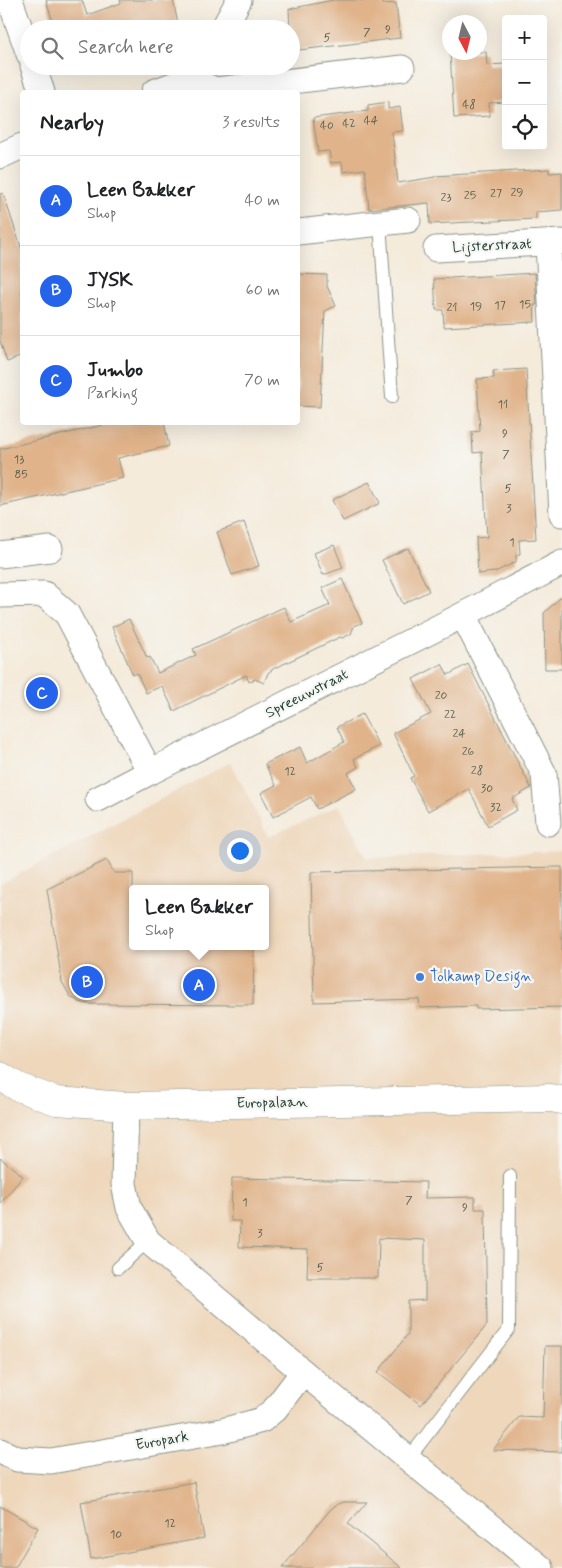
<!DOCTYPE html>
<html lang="en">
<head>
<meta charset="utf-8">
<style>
  :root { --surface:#fff; --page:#f6f6f6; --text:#202124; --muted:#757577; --line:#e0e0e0; --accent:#2563eb }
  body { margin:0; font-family:Mynerve,sans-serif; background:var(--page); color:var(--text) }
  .controls { position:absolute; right:15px; top:15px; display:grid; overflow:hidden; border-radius:5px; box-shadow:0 5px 20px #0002 }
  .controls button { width:45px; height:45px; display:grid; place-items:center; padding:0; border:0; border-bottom:1px solid var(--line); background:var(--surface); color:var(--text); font:25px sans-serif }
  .compass { position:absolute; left:442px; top:15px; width:45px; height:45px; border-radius:50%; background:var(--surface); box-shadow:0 5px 20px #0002; rotate:173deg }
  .you { position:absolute; left:239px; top:850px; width:18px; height:18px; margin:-12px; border:4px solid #fff; border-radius:50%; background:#1a73e8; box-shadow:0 0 0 8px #1a73e833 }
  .badge { display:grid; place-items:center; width:32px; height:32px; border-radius:50%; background:var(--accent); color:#fff; font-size:16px; font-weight:700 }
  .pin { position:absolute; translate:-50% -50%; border:2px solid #fff; box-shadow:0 1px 5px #0006 }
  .popup { position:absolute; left:129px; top:885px; width:140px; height:65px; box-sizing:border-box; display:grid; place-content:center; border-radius:5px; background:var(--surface); filter:drop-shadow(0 1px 4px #0005); font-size:16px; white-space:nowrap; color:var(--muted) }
  .popup b { font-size:19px; color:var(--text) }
  .popup::after { content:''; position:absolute; left:50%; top:100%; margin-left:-10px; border:10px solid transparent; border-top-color:var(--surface) }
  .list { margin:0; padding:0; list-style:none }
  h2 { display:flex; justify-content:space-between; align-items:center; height:65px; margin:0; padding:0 20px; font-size:21px }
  h2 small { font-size:16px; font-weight:400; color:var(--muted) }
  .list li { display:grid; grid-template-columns:32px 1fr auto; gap:15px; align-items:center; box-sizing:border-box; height:90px; padding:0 20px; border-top:1px solid var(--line) }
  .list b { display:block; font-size:19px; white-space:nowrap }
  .list p { margin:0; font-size:16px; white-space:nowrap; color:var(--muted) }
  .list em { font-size:16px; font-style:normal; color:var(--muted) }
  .icon { flex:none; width:28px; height:28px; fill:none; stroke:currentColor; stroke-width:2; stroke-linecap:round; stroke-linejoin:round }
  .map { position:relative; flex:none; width:562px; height:1568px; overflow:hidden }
  .search { position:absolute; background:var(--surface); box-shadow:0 5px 20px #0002; left:20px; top:20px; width:280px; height:55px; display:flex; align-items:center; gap:12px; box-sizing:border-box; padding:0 18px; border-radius:28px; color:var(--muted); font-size:19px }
  .panel { position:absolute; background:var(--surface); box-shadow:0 5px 20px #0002; left:20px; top:90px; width:280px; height:335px; border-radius:5px }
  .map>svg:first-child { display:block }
  .built { fill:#eed7bb; fill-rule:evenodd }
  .building { fill:#e0b38a }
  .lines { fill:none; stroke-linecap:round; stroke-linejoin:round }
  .service-casing { stroke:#8a9488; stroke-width:14 }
  .minor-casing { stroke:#8a9488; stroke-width:27 }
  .tertiary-casing { stroke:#8a9488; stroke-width:29 }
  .service { stroke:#fff; stroke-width:12 }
  .minor { stroke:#fff; stroke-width:25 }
  .tertiary { stroke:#fff; stroke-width:28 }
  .shop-dot { fill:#3f7fe0; stroke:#f6f6f2; stroke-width:2 }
  .labels { text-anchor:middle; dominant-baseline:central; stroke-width:4.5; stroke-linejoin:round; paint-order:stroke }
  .number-label { font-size:12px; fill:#4f5a4a }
  .street-label { font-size:15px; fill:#1f3d34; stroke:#f6f6f2 }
  .shop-label { font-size:15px; fill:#366cbe; stroke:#f6f6f2; text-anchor:start }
</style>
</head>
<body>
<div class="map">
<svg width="562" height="1568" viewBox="0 0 562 1568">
  <rect width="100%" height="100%" fill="#f6f6f2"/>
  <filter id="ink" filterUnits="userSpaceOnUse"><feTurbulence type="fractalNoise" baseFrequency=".02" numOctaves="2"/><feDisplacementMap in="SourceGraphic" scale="10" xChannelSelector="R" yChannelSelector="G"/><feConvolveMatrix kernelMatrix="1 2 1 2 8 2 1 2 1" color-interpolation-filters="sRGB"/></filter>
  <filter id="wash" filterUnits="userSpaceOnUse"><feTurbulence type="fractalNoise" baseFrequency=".0096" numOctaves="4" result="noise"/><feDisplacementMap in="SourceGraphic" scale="20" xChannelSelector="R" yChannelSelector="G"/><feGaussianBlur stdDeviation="1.12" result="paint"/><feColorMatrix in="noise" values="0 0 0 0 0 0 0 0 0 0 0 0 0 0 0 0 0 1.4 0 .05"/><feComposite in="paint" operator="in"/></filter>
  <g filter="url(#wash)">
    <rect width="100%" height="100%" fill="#f4ebdb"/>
    <path class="built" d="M231,762L268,837L339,805L367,858L562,851V1568H0V884ZM133,889H265V946H133Z"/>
    <g id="blocks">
      <g class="building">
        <polygon points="46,0 82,0 87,15 121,3 120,0 173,0 179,29 55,29"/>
        <polygon points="333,0 383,0 383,4 396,3 400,38 291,51 289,9"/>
        <polygon points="450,52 486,52 487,65 506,64 506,102 489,103 490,116 454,118"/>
        <polygon points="388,102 388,109 400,107 403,131 392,132 398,183 435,177 435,176 549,169 549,173 562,172 562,210 536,212 536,219 430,224 429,203 369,209 365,169 343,172 342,162 331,163 329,151 318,152 313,118 368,111 368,105"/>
        <polygon points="3,193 22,250 22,356 7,362 0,341 0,194"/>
        <polygon points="535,273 537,305 534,305 535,322 444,327 443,310 436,310 434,279"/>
        <polygon points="298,274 327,275 327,286 336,306 325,311 320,407 298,406"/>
        <polygon points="526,369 536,539 519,540 520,554 516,555 516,562 495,572 478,574 476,538 487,537 482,452 473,453 472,432 480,431 477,379 494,378 493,371"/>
        <polygon points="116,422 164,422 169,446 118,458 123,478 0,506 0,449"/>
        <polygon points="369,482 380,503 343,521 332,500"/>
        <polygon points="244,522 259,566 232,575 217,532"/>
        <polygon points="334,545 343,568 323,575 314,553"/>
        <polygon points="408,548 429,591 403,604 382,560"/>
        <polygon points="342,579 362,623 354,626 351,634 342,638 340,637 273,669 268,673 264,683 255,679 249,682 246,675 174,711 162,686 146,693 137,673 133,675 112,627 129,619 147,658 150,657 158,673 196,655 193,649 284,607 291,622 330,605 322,588"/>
        <polygon points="562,596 562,669 545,669 544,613"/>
        <polygon points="442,664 448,675 468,664 531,788 512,799 517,810 488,826 469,789 428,811 410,778 414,776 393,733 431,714 413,679"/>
        <polygon points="362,714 379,746 354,759 358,767 348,773 356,789 317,809 311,797 273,817 261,793 276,785 265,764 300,747 307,763 344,742 337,727"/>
        <polygon points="107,860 114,873 133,873 133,946 254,946 253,1005 89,1004 79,1002 70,996 62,982 47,889"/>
        <polygon points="562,867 562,1007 476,1009 476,1006 420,1008 419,999 314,1002 311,872"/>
        <polygon points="0,1158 23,1176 0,1204"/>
        <polygon points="232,1178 426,1182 425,1198 475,1197 475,1209 485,1209 487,1325 421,1405 378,1372 408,1334 408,1301 425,1300 425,1240 379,1238 378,1278 307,1278 308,1249 239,1247 240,1221 231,1221"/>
        <polygon points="545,1346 562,1346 562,1452 493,1450 519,1417 543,1418"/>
        <polygon points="194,1482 204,1538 91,1559 81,1502"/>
        <polygon points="344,1502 367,1502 348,1524 402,1568 282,1568 330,1510 336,1505"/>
        <polygon points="0,1506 38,1528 15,1568 0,1568"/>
      </g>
    </g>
  </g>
  <g filter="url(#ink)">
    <use href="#blocks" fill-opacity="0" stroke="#8a9488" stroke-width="1"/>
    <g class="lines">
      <defs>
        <g id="service">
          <polyline points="380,223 392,397"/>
          <polyline points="118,1268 148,1241"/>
          <polyline points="408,1459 509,1329 510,1176"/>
        </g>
        <g id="minor">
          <polyline points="10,0 29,54"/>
          <polyline points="223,29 239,0"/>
          <polyline points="33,66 42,92"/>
          <polyline points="154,92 189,79 216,90 402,68"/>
          <polyline points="0,156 22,146"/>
          <polyline points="298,232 408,220"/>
          <polyline points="548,243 562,514"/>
          <polyline points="436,249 562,242"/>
          <polyline points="0,555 50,549"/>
          <polyline points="0,595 44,594 67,614 150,772 463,615 562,563"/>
          <polyline points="463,615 544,774 548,823"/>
          <polyline points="98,799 150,772"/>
          <polyline points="126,1106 124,1184 129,1208 148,1241 303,1372 541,1568"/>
          <polyline points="0,1451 17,1459 51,1461 222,1431 262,1420 275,1409 303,1372"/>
        </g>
        <polyline id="tertiary" points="0,1076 18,1087 56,1101 126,1106 550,1098 562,1100"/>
      </defs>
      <use href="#service" class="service-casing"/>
      <use href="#minor" class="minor-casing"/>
      <use href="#tertiary" class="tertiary-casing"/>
      <use href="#service" class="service"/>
      <use href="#minor" class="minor"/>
      <use href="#tertiary" class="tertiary"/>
    </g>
  </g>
  <circle class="shop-dot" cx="420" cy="977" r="5"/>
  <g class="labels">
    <g class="number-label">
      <text x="388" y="30">9</text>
      <text x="367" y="33">7</text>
      <text x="327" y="38">5</text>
      <text x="469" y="105">48</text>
      <text x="371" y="121">44</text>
      <text x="349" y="124">42</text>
      <text x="327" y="126">40</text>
      <text x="517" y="193">29</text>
      <text x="496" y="194">27</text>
      <text x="470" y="196">25</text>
      <text x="446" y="198">23</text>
      <text x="525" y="305">15</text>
      <text x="500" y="306">17</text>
      <text x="476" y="307">19</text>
      <text x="452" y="308">21</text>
      <text x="503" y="405">11</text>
      <text x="505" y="434">9</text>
      <text x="506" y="455">7</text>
      <text x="19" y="460">13</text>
      <text x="21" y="475">85</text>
      <text x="508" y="489">5</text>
      <text x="509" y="509">3</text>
      <text x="512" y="543">1</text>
      <text x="441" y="696">20</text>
      <text x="450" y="715">22</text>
      <text x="459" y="734">24</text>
      <text x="468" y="752">26</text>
      <text x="477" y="771">28</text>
      <text x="290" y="772">12</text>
      <text x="487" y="789">30</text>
      <text x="496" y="808">32</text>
      <text x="409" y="1201">7</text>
      <text x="245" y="1203">1</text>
      <text x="465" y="1208">9</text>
      <text x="260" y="1234">3</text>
      <text x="320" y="1268">5</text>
      <text x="170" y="1524">12</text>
      <text x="116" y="1535">10</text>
    </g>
    <g class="street-label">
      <text transform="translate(492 246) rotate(-3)">Lijsterstraat</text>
      <text transform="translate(307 694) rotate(-27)">Spreeuwstraat</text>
      <text transform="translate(272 1103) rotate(-1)">Europalaan</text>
      <text transform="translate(162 1441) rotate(-10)">Europark</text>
    </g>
    <g class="shop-label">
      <text x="430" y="977">Tolkamp Design</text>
    </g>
  </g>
</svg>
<div class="controls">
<button>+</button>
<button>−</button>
<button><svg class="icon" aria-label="locate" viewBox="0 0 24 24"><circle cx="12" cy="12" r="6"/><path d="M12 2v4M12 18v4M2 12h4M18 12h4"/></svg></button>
</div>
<svg class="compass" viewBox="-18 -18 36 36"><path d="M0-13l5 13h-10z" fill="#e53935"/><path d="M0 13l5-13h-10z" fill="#757577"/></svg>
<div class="you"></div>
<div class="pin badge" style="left:199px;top:985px">A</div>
<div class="popup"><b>Leen Bakker</b>Shop</div>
<div class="pin badge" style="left:87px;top:982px">B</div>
<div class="pin badge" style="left:42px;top:693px">C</div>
<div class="search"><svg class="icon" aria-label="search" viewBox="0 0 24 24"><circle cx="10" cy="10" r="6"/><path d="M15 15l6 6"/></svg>Search here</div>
<section class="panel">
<h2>Nearby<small>3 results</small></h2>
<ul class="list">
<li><span class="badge">A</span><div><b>Leen Bakker</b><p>Shop</p></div><em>40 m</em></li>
<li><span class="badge">B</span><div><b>JYSK</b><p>Shop</p></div><em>60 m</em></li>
<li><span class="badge">C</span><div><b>Jumbo</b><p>Parking</p></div><em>70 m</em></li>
</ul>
</section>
</div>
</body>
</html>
